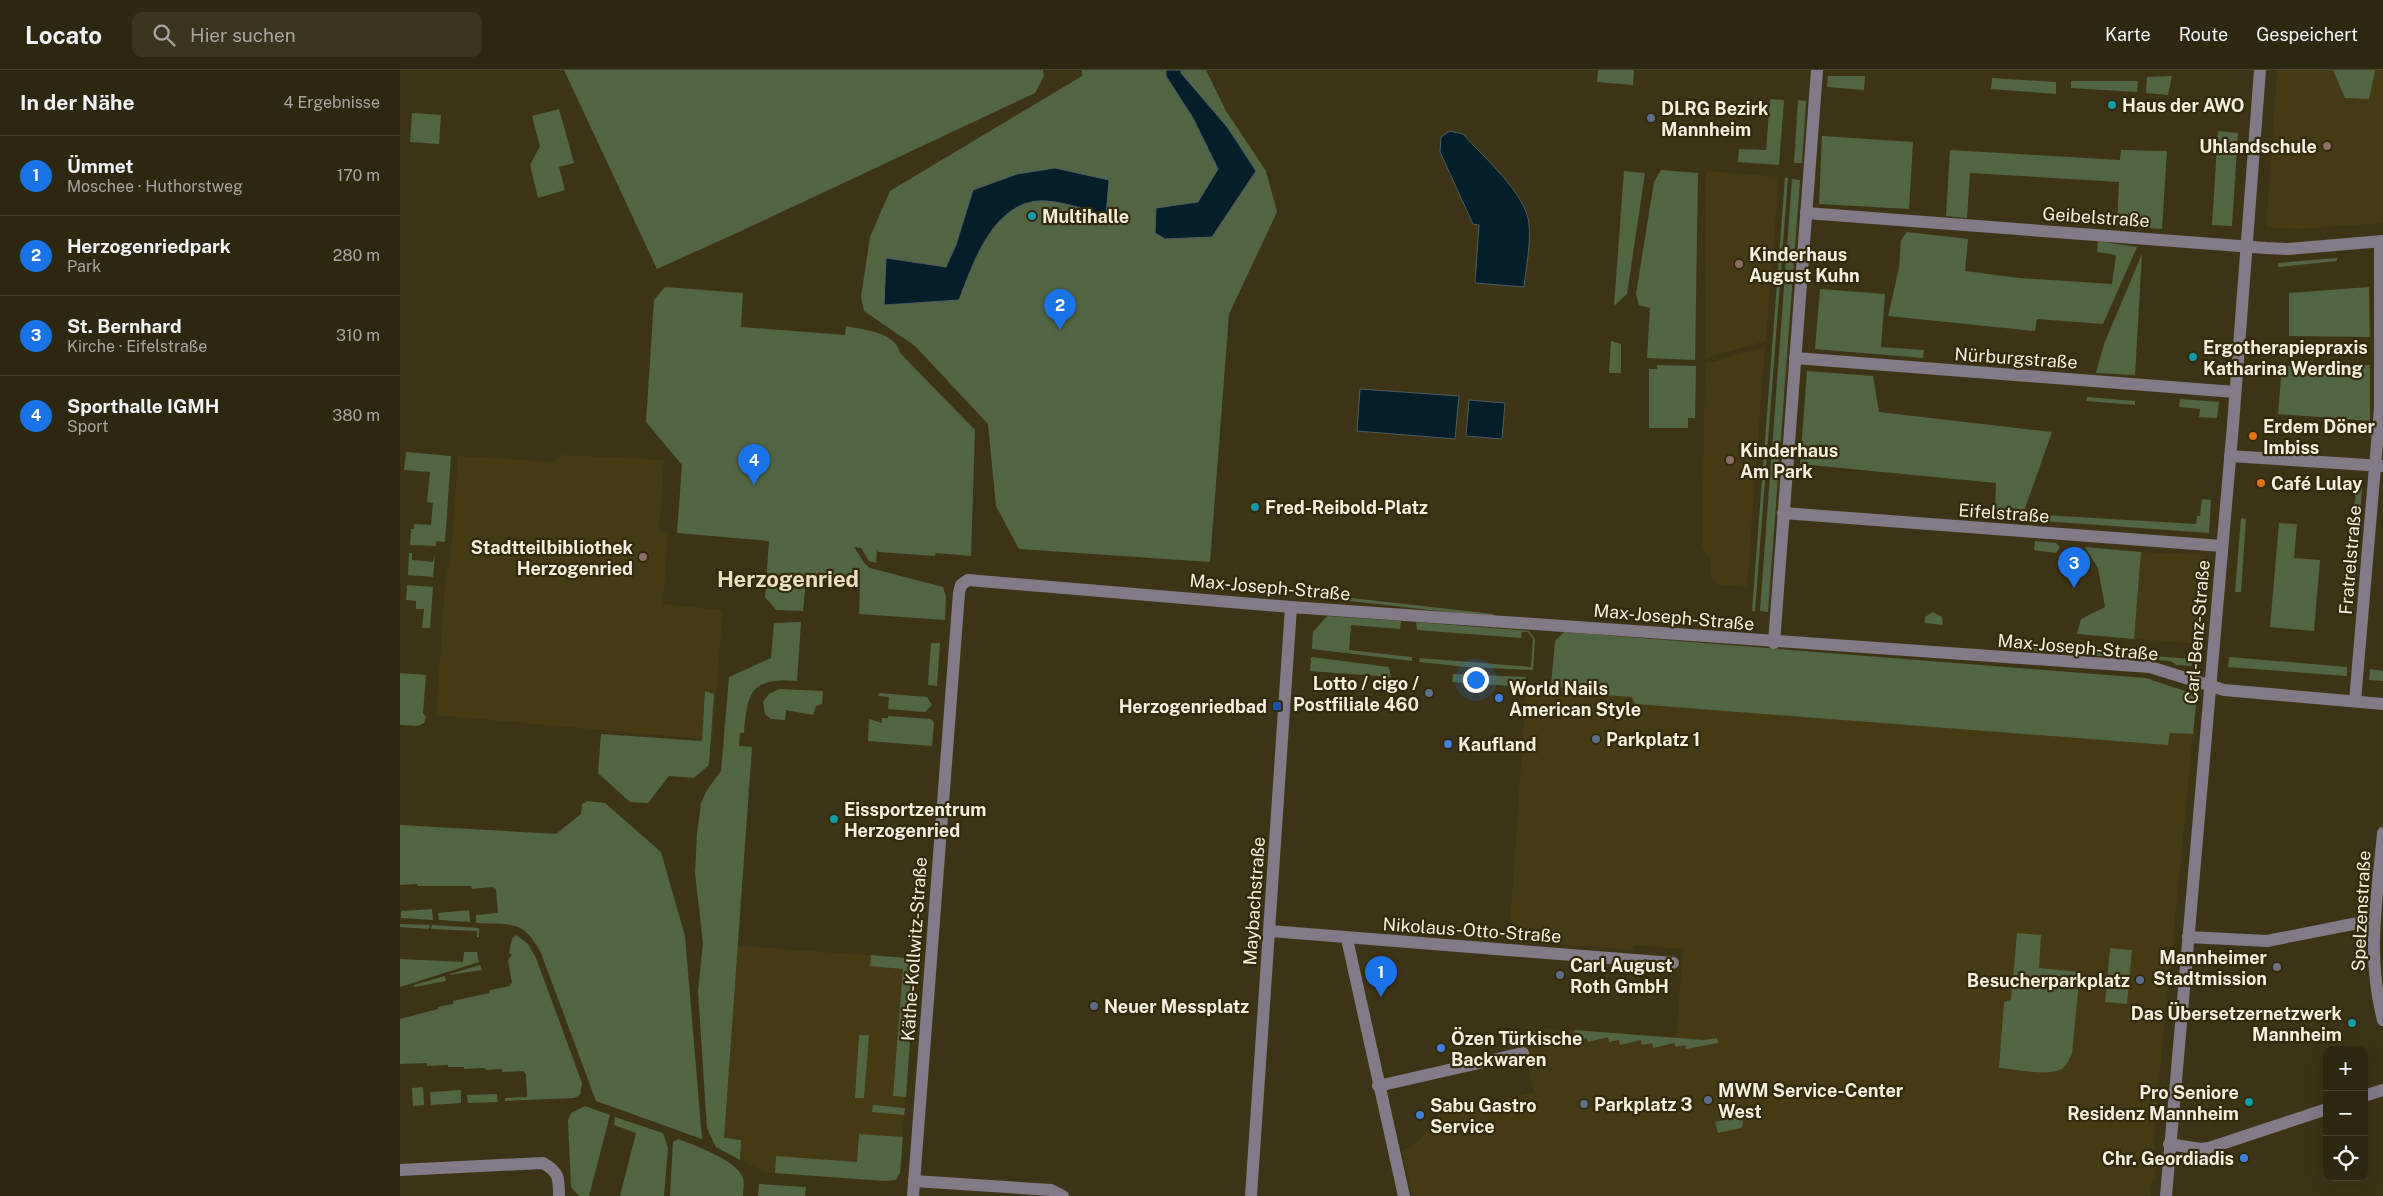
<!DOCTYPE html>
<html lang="de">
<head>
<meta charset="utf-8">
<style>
  :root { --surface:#2e2710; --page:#3a331e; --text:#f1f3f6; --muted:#a7a59f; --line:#494430; --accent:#1a73e8 }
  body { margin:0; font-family:"Public Sans",sans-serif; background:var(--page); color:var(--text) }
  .controls { position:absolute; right:15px; bottom:15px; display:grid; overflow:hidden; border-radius:10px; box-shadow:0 5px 20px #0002 }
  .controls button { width:45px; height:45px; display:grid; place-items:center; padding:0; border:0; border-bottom:1px solid var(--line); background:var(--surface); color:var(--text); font:25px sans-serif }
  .you { position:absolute; left:1075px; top:609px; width:18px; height:18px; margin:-12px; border:4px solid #fff; border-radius:50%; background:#1a73e8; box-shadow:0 0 0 8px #1a73e833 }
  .badge { display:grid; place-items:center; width:32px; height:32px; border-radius:50%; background:var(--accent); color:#fff; font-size:16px; font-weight:700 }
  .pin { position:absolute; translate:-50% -41px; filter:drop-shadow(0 1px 2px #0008) }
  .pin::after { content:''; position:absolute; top:26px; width:18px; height:15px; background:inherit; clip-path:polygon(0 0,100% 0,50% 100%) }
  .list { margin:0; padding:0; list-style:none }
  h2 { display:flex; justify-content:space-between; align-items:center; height:65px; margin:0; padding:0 20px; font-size:21px }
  h2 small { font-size:16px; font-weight:400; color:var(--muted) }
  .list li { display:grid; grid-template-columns:32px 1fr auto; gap:15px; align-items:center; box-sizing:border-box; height:80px; padding:0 20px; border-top:1px solid var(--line) }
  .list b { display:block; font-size:19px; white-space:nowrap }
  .list p { margin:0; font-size:16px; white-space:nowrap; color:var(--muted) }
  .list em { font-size:16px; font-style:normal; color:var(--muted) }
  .icon { flex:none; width:28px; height:28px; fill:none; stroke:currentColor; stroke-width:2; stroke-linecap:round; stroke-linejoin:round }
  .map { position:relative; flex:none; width:1983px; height:1126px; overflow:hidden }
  header { display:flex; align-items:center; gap:30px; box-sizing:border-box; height:70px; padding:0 25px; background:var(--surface); border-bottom:1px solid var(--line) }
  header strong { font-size:24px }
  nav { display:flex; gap:28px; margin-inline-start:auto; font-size:18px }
  .search { width:350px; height:45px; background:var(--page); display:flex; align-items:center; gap:12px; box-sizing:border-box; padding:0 18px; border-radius:10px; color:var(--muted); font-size:19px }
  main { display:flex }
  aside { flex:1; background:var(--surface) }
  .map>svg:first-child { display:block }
  .built { fill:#453a14 }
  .green { fill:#526543 }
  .water { fill:#041e2a; stroke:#4c5d60 }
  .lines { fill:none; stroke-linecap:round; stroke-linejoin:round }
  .minor { stroke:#827a87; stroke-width:12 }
  .culture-dot { fill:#0f9aa8; stroke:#332a0c; stroke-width:2 }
  .service-dot { fill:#5c6f8a; stroke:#332a0c; stroke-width:2 }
  .education-dot { fill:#8d6e63; stroke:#332a0c; stroke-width:2 }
  .food-dot { fill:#e8710a; stroke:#332a0c; stroke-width:2 }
  .shop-dot { fill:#3f7fe0; stroke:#332a0c; stroke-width:2 }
  .transit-dot { fill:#1a4fb4; stroke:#332a0c; stroke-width:2 }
  .worship-dot { fill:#6b7280; stroke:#332a0c; stroke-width:2 }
  .labels { text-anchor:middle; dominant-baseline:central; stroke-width:4.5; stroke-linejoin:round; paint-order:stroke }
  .poi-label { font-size:18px; font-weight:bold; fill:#f4efde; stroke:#332a0c; text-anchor:start }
  .street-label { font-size:18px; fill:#f4efde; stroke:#332a0c }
  .district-label { font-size:22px; font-weight:bold; fill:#ebe0be; stroke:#332a0c }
</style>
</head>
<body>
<header>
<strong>Locato</strong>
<div class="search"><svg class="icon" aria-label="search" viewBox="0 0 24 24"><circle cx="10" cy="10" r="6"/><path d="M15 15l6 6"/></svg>Hier suchen</div>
<nav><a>Karte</a><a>Route</a><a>Gespeichert</a></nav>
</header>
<main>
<aside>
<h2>In der Nähe<small>4 Ergebnisse</small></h2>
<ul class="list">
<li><span class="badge">1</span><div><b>Ümmet</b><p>Moschee · Huthorstweg</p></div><em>170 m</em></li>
<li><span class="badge">2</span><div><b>Herzogenriedpark</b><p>Park</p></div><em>280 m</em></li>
<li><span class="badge">3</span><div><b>St. Bernhard</b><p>Kirche · Eifelstraße</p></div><em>310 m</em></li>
<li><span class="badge">4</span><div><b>Sporthalle IGMH</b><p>Sport</p></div><em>380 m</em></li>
</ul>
</aside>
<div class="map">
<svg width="1983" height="1126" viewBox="0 0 1983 1126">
  <rect width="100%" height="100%" fill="#3d3416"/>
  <g class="built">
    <polygon points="1877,0 1983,0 1983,153 1896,159 1866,157"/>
    <polygon points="1306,101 1379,107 1366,271 1305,288"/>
    <polygon points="1365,277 1347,517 1318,515 1310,505 1310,487 1302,479 1305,294"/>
    <polygon points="162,385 264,390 259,461 268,464 263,534 323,540 312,670 36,645 46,499 50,496 58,386 154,392"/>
    <polygon points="1741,482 1805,485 1798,574 1734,569"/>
    <polygon points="1160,616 1793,664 1757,1033 1753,1086 1757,1086 1755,1107 1752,1108 1751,1126 1012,1126 1002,1080 1013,1077 1025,1063 1032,1054 1031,1047 1134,1022 1126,987 1127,957 1276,968 1283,879 1234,875 1233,880 1109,870 1126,617"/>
    <polygon points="303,873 516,889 500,1100 496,1110 484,1111 364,1102 316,1077 307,1058 298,921"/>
  </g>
  <g class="green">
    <polygon points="164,0 643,0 644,6 635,23 341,161 257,199"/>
    <polygon points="682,0 806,0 826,41 866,101 877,142 829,244 810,492 619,479 596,436 588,354 515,276 464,241 461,227 470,167 490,121 682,6"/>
    <polygon points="1198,0 1234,0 1233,15 1197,12"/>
    <polygon points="1933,0 1974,0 1975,1 1969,29 1945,28"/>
    <polygon points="1428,6 1465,6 1464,20 1427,17"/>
    <polygon points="1772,6 1768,25 1746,23 1747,7"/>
    <polygon points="1592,8 1656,12 1656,24 1591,19"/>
    <polygon points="1671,11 1738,11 1737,22 1671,18"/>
    <polygon points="1370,29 1384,30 1379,95 1338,92 1339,79 1366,80"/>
    <polygon points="1398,30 1406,31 1402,93 1394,93"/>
    <polygon points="159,39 174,93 159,97 165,120 138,128 130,95 140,76 132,46"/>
    <polygon points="12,43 41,45 39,74 10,72"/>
    <polygon points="1818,61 1838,63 1832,156 1812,155"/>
    <polygon points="1422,66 1513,72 1509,139 1419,134"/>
    <polygon points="1550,80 1720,90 1721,80 1767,81 1762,159 1717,156 1719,112 1570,103 1567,148 1546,146"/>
    <polygon points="1261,100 1298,103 1295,290 1247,288 1250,238 1239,235 1236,224 1254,112"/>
    <polygon points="1224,101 1245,103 1227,224 1214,236"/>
    <polygon points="1385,108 1388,108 1355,541 1352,541"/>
    <polygon points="1392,109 1400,110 1368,542 1360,541"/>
    <polygon points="1507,162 1568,169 1565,201 1619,208 1712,214 1716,185 1697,182 1698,171 1737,177 1703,254 1637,249 1635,261 1488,246 1499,198 1501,170"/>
    <polygon points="1742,184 1735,305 1696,303 1704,274"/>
    <polygon points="1937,188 1937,191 1878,197 1878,193"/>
    <path d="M265,217L343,223L341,257L445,265L446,256C464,260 496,262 500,283L575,360L571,486L536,483L535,486L478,482L477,479L476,493L469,491L461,478L454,477L465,494L470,498L543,517L546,527L545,550L459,544L460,513L406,510L403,541L376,540L365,527L369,471L277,463L282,395L246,352L254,230Z"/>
    <polygon points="1969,217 1970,267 1889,266 1889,223"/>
    <polygon points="1420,219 1485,224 1481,277 1524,280 1523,288 1415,279"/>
    <polygon points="1211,271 1221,274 1221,303 1209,303"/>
    <polygon points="1257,295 1296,296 1295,348 1288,348 1288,358 1249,358 1249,299 1257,299"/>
    <polygon points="1970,295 1970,351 1878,344 1882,296"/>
    <polygon points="1407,301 1473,306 1479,342 1652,362 1624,441 1595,439 1596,413 1400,394"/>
    <polygon points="1687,327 1735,331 1735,335 1686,331"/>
    <polygon points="1780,329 1819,332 1817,348 1799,347 1800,339 1779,337"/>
    <polygon points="6,382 51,386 45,472 36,471 36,476 10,475 11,459 14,459 14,454 31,455 33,433 27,432 30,402 4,400"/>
    <polygon points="1956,417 1962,418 1955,515 1948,514"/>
    <polygon points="1802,429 1811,430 1809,463 1643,451 1644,445 1796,454 1797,446 1800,446"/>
    <polygon points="1841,448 1846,449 1841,522 1835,522"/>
    <polygon points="1879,453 1897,454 1894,488 1920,490 1914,561 1870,557"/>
    <polygon points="1635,471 1656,473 1660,477 1656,483 1634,480"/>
    <polygon points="1685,477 1741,482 1734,569 1677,564 1681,549 1705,537 1698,498"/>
    <polygon points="9,483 12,483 12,490 33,492 35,485 33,507 8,505"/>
    <polygon points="7,515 33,517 30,558 22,558 24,539 16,539 16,531 6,530"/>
    <polygon points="907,523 1093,544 1092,547 907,526"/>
    <polygon points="1533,542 1542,547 1543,555 1525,553 1525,547"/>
    <polygon points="927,546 1001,551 1000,559 951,555 949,580 1012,587 1012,591 912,579 913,562"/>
    <path d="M401,552L397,611C351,607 347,623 344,663H340L339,676L352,677L324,1068L341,1070L340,1090L316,1077L307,1058L298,921L303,873L295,803L297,764L301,733L307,720L321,701L329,607L371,588L374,553Z"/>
    <polygon points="1016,552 1129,561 1135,569 1133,600 1067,597 1019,592 1020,588 1131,597 1133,569 1128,562 1122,562 1121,568 1017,560"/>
    <polygon points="1164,562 1746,608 1797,625 1793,664 1770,663 1768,675 1235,634 1232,627 1190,624 1151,615 1155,571"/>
    <polygon points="531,573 540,573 537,616 528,615"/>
    <polygon points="1604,574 1791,589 1792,594 1791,596 1776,595 1771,591 1604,579 1601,577"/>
    <polygon points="911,587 989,597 991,607 910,601"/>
    <polygon points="1829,587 1947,597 1947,606 1828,597"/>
    <polygon points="1970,599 1983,601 1983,611 1969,610"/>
    <polygon points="0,603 26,605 23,643 26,647 24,653 18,656 0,655"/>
    <polygon points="1053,604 1126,607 1126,617 1052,612"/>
    <polygon points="379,619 423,621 422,634 416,636 413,645 386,640 385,650 371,649 365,644 363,632 369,624"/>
    <polygon points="305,621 314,624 309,695 294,708 269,706 248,733 230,732 198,703 201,664 302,671"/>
    <polygon points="479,623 527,627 532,635 525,642 488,639 489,627 478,626"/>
    <polygon points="488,646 531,649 534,653 532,676 468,671 469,649 482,653 482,648 488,648"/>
    <path d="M187,731L205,733L261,782L285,866L302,1069L196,1031L141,883C123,849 111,855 76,853V845L98,843L96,819L92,817L72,819L71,816H18L17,814L0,815V755L156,764L181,744L182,734Z"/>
    <polygon points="32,839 33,850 1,848 1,841"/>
    <polygon points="69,840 70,852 39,850 38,843"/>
    <polygon points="0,854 30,855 29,859 0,857"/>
    <polygon points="32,855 79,858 79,867 77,867 77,861 31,859"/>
    <path d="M1617,863L1641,865L1639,898L1680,902L1672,984C1669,990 1666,997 1660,1000C1646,1006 1614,999 1599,998L1604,932L1611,930Z"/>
    <polygon points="116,865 128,874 136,888 182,1013 180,1025 174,1028 105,1031 105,1028 127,1027 126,1004 123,1001 102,1002 102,999 86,1000 85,998 64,999 64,997 48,997 48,995 27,996 27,993 0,994 0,949 38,939 38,937 53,934 53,931 89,923 90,920 110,916 110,914 112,913 108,890 112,885 109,883 112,869"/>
    <polygon points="1710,878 1732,880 1727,934 1705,932"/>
    <polygon points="64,882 77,882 79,892 0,917 0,889 63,892"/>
    <polygon points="471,885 516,889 506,1027 493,1026 503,899 470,896"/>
    <polygon points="80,895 82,900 50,905 50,904"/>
    <polygon points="45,906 46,911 15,917 14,915"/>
    <polygon points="1174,960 1304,970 1317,968 1318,973 1286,979 1285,975 1276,977 1274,973 1253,978 1252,973 1242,975 1241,970 1220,975 1219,970 1209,972 1208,967 1188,972 1187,968 1176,970"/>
    <polygon points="459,965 469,965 464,1028 455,1028"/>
    <polygon points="23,1017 24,1035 13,1036 12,1018"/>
    <polygon points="61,1020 61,1033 31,1035 30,1022"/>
    <polygon points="97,1024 98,1032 68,1033 67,1025"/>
    <polygon points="473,1035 505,1038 504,1045 472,1042"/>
    <polygon points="185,1036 210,1045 189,1126 179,1126 171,1117 168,1050 171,1043"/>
    <polygon points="1342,1046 1343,1055 1341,1058 1318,1063 1315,1052"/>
    <polygon points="215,1047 263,1063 268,1078 264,1126 220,1126 236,1063 214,1055"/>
    <polygon points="459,1064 503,1067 500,1103 496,1110 484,1111 375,1103 376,1086 457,1092"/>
    <path d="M278,1069C294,1075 335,1090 342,1106C345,1112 343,1120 343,1126H270L273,1072Z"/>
    <polygon points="359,1114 406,1117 405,1126 358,1126"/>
  </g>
  <g class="water">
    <polygon points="766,0 781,0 781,3 828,58 856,101 812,167 765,169 755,163 756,138 798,132 818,99 793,48 766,6"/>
    <path d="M1050,61L1063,64C1084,88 1126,123 1129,154C1131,174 1126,197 1124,217L1075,213L1079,155L1073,154L1040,82L1041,67Z"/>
    <path d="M655,98L709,110L706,146C686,140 653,127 631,132C590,141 572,196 559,230L484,235L486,188L546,197L556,175L573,120L617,104Z"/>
    <polygon points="960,319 1059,326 1055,369 957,361"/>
    <polygon points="1069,330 1105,333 1102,369 1066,366"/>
  </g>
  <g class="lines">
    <g class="minor">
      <polyline points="1406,143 1866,178 1888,179 1983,171"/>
      <polyline points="1395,288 1835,322"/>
      <polyline points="1830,386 1983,396"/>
      <polyline points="1383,443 1822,476"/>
      <polyline points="1374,573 1417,0"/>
      <polyline points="1955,631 1980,338 1980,171"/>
      <path d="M1983,763C1977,829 1966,885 1983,950"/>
      <polyline points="869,861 1273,893"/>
      <polyline points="1788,867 1867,871 1958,853 1974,854"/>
      <polyline points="947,869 1004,1126"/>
      <polyline points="978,1016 1123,983"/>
      <polyline points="1964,1026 1983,1020"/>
      <polyline points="1769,1074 1800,1079 1809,1078 1927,1039"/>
      <path d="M0,1100L143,1093C159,1102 159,1108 159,1126"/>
      <polyline points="514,1111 651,1120 663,1126"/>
      <polyline points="513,1126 559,523 561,515 568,510 891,537 1750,597 1824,620 1983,634"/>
      <polyline points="851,1126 891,537"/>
      <polyline points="1766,1126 1833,355 1860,0"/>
    </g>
  </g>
  <g class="culture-dot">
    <circle cx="1712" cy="35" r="5"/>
    <circle cx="632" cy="146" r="5"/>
    <circle cx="1793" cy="287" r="5"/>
    <circle cx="855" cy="437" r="5"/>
    <circle cx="434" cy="749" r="5"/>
    <circle cx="1952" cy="953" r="5"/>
    <circle cx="1849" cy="1032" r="5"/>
  </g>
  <g class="service-dot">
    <circle cx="1251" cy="48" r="5"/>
    <circle cx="1029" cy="623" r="5"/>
    <circle cx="1196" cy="669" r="5"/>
    <circle cx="1160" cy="905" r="5"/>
    <circle cx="1740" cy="910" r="5"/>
    <circle cx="694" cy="936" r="5"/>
    <circle cx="1308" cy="1030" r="5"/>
    <circle cx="1184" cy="1034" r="5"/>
  </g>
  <g class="education-dot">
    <circle cx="1927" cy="76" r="5"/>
    <circle cx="1339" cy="194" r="5"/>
    <circle cx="1330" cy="390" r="5"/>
    <circle cx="243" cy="487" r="5"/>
  </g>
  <g class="food-dot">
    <circle cx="1853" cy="366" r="5"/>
    <circle cx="1861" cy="413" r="5"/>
  </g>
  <g class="shop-dot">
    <circle cx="1099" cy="628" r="5"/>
    <circle cx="1048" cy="674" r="5"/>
    <circle cx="1041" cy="978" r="5"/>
    <circle cx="1020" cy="1045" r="5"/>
    <circle cx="1844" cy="1088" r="5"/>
  </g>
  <rect class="transit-dot" x="872" y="631" width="10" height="10" rx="2.5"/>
  <circle class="worship-dot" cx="1877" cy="897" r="5"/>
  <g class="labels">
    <g class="poi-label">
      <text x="1722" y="35">Haus der AWO</text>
      <text x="1261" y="38">DLRG Bezirk<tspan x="1261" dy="21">Mannheim</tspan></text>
      <text x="1917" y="76" text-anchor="end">Uhlandschule</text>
      <text x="642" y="146">Multihalle</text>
      <text x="1349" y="184">Kinderhaus<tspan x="1349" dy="21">August Kuhn</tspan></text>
      <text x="1803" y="277">Ergotherapiepraxis<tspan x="1803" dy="21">Katharina Werding</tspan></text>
      <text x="1863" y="356">Erdem Döner<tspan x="1863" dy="21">Imbiss</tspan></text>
      <text x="1340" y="380">Kinderhaus<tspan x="1340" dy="21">Am Park</tspan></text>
      <text x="1871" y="413">Café Lulay</text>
      <text x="865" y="437">Fred-Reibold-Platz</text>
      <text x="233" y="477" text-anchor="end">Stadtteilbibliothek<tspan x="233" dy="21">Herzogenried</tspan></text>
      <text x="1019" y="613" text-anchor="end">Lotto / cigo /<tspan x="1019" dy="21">Postfiliale 460</tspan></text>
      <text x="1109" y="618">World Nails<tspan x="1109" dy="21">American Style</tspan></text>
      <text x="867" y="636" text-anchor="end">Herzogenriedbad</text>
      <text x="1206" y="669">Parkplatz 1</text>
      <text x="1058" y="674">Kaufland</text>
      <text x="444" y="739">Eissportzentrum<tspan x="444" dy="21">Herzogenried</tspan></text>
      <text x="1867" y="887" text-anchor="end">Mannheimer<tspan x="1867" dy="21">Stadtmission</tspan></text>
      <text x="1170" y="895">Carl August<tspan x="1170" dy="21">Roth GmbH</tspan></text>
      <text x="1730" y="910" text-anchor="end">Besucherparkplatz</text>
      <text x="704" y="936">Neuer Messplatz</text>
      <text x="1942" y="943" text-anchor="end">Das Übersetzernetzwerk<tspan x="1942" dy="21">Mannheim</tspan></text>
      <text x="1051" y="968">Özen Türkische<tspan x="1051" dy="21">Backwaren</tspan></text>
      <text x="1318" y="1020">MWM Service-Center<tspan x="1318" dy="21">West</tspan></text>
      <text x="1839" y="1022" text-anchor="end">Pro Seniore<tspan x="1839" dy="21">Residenz Mannheim</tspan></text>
      <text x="1194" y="1034">Parkplatz 3</text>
      <text x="1030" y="1035">Sabu Gastro<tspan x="1030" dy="21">Service</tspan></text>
      <text x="1834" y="1088" text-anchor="end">Chr. Geordiadis</text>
    </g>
    <g class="street-label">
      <text transform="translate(1696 147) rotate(4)">Geibelstraße</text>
      <text transform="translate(1616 288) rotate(4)">Nürburgstraße</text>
      <text transform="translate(1604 443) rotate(4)">Eifelstraße</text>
      <text transform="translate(1950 490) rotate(-85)">Fratrelstraße</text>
      <text transform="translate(870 517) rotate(5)">Max-Joseph-Straße</text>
      <text transform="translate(1274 547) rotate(5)">Max-Joseph-Straße</text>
      <text transform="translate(1797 562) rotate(-85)">Carl-Benz-Straße</text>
      <text transform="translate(1678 577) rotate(5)">Max-Joseph-Straße</text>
      <text transform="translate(854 831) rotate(-86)">Maybachstraße</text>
      <text transform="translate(1961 841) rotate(-87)">Spelzenstraße</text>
      <text transform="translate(1072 860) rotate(4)">Nikolaus-Otto-Straße</text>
      <text transform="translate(514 879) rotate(-86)">Käthe-Kollwitz-Straße</text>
    </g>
    <g class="district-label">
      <text x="388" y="509">Herzogenried</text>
    </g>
  </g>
</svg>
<div class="controls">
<button>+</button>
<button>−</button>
<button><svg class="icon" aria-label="locate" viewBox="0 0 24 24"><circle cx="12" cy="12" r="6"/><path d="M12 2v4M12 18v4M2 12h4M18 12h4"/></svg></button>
</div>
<div class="you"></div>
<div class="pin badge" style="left:981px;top:927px">1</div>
<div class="pin badge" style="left:660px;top:260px">2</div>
<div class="pin badge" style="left:1674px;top:518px">3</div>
<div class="pin badge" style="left:354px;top:415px">4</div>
</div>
</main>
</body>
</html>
